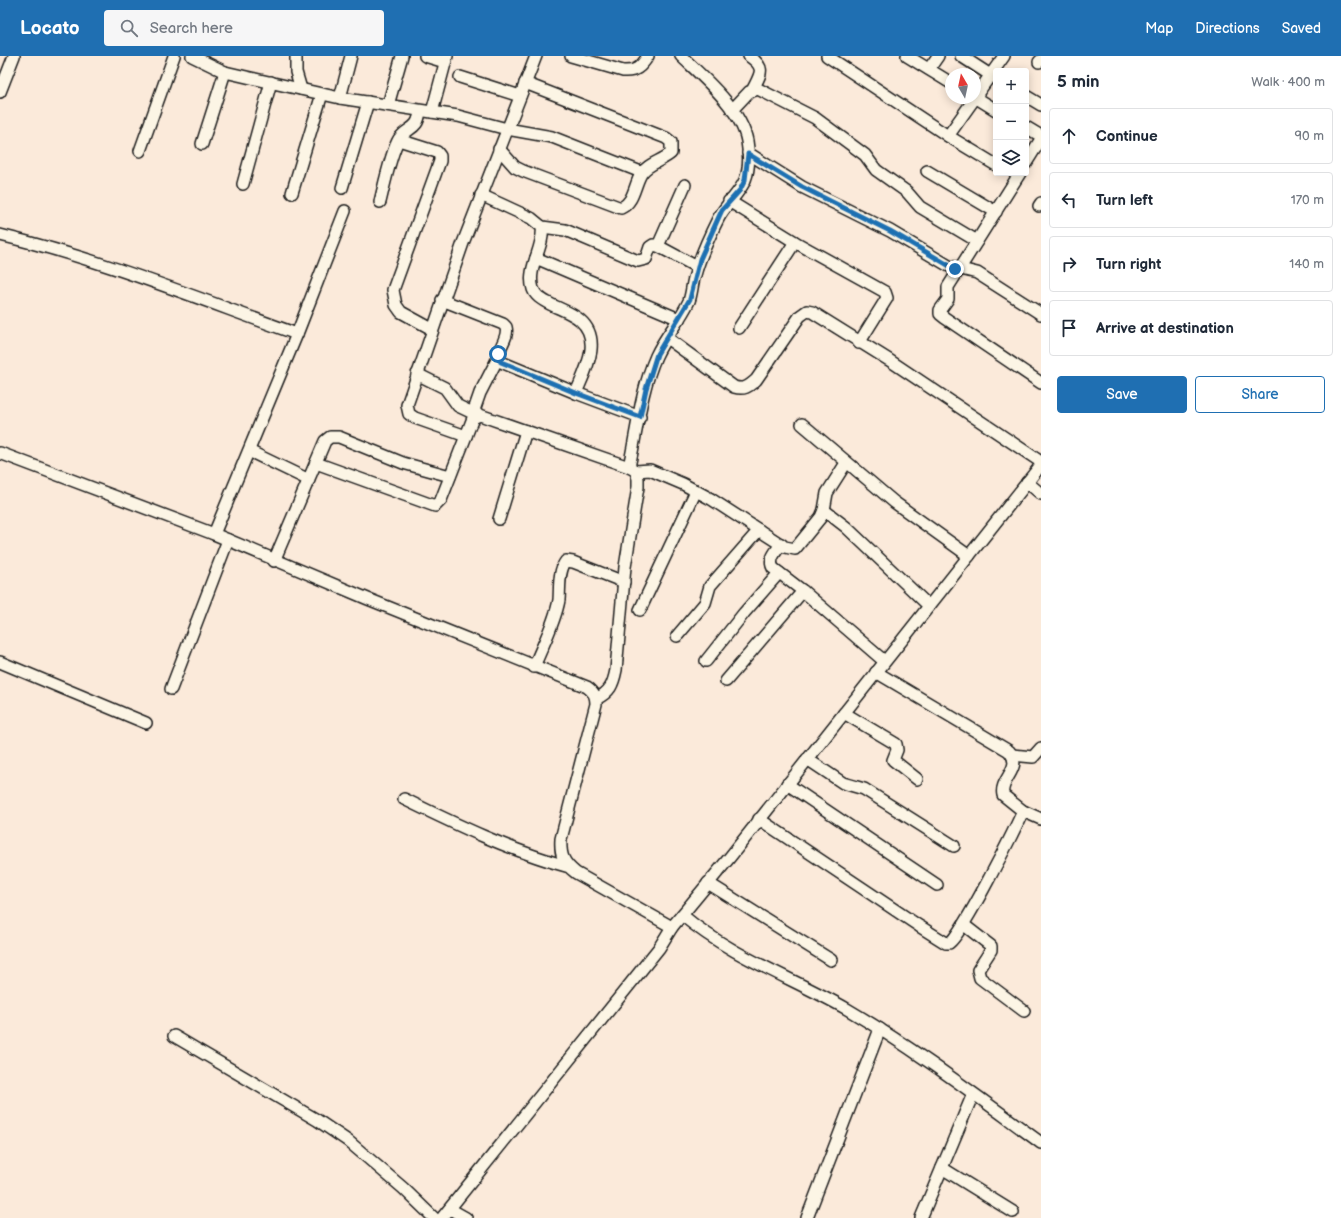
<!DOCTYPE html>
<html lang="en">
<head>
<meta charset="utf-8">
<style>
  :root { --surface:#fff; --page:#f6f6f7; --text:#1f2937; --muted:#747a83; --line:#e0e1e3; --accent:#1f6fb2 }
  body { margin:0; font-family:"Balsamiq Sans",sans-serif; background:var(--page); color:var(--text) }
  .controls { position:absolute; right:12px; top:12px; display:grid; overflow:hidden; border-radius:4px; box-shadow:0 2px 10px #0003 }
  .controls button { width:36px; height:36px; display:grid; place-items:center; padding:0; border:0; border-bottom:1px solid var(--line); background:var(--surface); color:var(--text); font:20px sans-serif }
  .compass { position:absolute; left:945px; top:12px; width:36px; height:36px; border-radius:50%; background:var(--surface); box-shadow:0 2px 10px #0003; rotate:351deg }
  .stop { position:absolute; width:12px; height:12px; margin:-9px; border:3px solid #1f6fb2; border-radius:50%; background:#fff }
  .stop.end { background:#1f6fb2; border-color:#fff; box-shadow:0 1px 4px #0008 }
  .list { margin:0; padding:0; list-style:none }
  h2 { display:flex; justify-content:space-between; align-items:center; height:52px; margin:0; padding:0 16px; font-size:17px }
  h2 small { font-size:13px; font-weight:400; color:var(--muted) }
  .list li { display:grid; grid-template-columns:26px 1fr auto; gap:12px; align-items:center; box-sizing:border-box; height:56px; margin:0 8px 8px; padding:0 8px; border:1px solid var(--line); border-radius:4px }
  .list b { display:block; font-size:15px; white-space:nowrap }
  .list em { font-size:13px; font-style:normal; color:var(--muted) }
  .actions { display:flex; gap:8px; padding:12px 16px }
  .actions a { flex:1; padding:9px 0; border:1px solid var(--accent); border-radius:4px; text-align:center; font-size:14px; color:var(--accent) }
  .actions .main { background:var(--accent); color:#fff }
  .icon { flex:none; width:22px; height:22px; fill:none; stroke:currentColor; stroke-width:2; stroke-linecap:round; stroke-linejoin:round }
  .map { position:relative; flex:none; width:1041px; height:1162px; overflow:hidden }
  header { display:flex; align-items:center; gap:24px; box-sizing:border-box; height:56px; padding:0 20px; background:var(--accent); color:#fff }
  header strong { font-size:19px }
  nav { display:flex; gap:22px; margin-inline-start:auto; font-size:14px }
  .search { width:280px; height:36px; background:var(--page); display:flex; align-items:center; gap:10px; box-sizing:border-box; padding:0 14px; border-radius:4px; color:var(--muted); font-size:15px }
  main { display:flex }
  aside { flex:1; background:var(--surface) }
  .map>svg:first-child { display:block }
  .lines { fill:none; stroke-linecap:round; stroke-linejoin:round }
  .minor-casing { stroke:#1c1c1c; stroke-width:14 }
  .minor { stroke:#fcf5e5; stroke-width:11 }
  .route { stroke:#1f6fb2; stroke-width:5 }
</style>
</head>
<body>
<header>
<strong>Locato</strong>
<div class="search"><svg class="icon" aria-label="search" viewBox="0 0 24 24"><circle cx="10" cy="10" r="6"/><path d="M15 15l6 6"/></svg>Search here</div>
<nav><a>Map</a><a>Directions</a><a>Saved</a></nav>
</header>
<main>
<div class="map">
<svg width="1041" height="1162" viewBox="0 0 1041 1162">
  <rect width="100%" height="100%" fill="#fbeada"/>
  <filter id="ink" filterUnits="userSpaceOnUse"><feTurbulence type="fractalNoise" baseFrequency=".025" numOctaves="2"/><feDisplacementMap in="SourceGraphic" scale="8" xChannelSelector="R" yChannelSelector="G"/><feConvolveMatrix kernelMatrix="1 2 1 2 8 2 1 2 1" color-interpolation-filters="sRGB"/></filter>
  <g filter="url(#ink)">
    <g class="lines">
      <defs>
        <g id="minor">
          <polyline points="192,0 225,16 251,22 340,42 458,60 507,73 552,81 641,116"/>
          <polyline points="296,0 296,16 301,33"/>
          <polyline points="425,0 445,6"/>
          <path d="M571,0L623,15C636,16 641,11 648,0"/>
          <path d="M749,0C766,12 761,17 753,33"/>
          <polyline points="827,0 948,80 996,109"/>
          <polyline points="907,0 951,27"/>
          <polyline points="961,0 995,22"/>
          <polyline points="1039,6 1041,4"/>
          <polyline points="929,13 938,0"/>
          <polyline points="460,21 520,40"/>
          <polyline points="0,36 14,0"/>
          <polyline points="1026,40 1041,49"/>
          <polyline points="975,41 1004,0"/>
          <polyline points="975,41 996,54"/>
          <polyline points="340,42 351,0"/>
          <polyline points="388,49 402,0"/>
          <polyline points="732,54 749,36 758,33 815,62 865,99 876,114 907,136 920,151 977,185"/>
          <polyline points="432,56 447,0"/>
          <polyline points="1026,71 1041,80"/>
          <polyline points="948,80 975,42"/>
          <polyline points="399,84 437,96 440,100 440,105 393,234 396,249 401,256 432,273"/>
          <polyline points="202,88 225,16"/>
          <path d="M499,93L515,111L523,115L621,152C634,146 634,130 641,118C647,108 662,105 671,97V86L666,82L525,27"/>
          <polyline points="140,95 174,0"/>
          <polyline points="748,97 802,131 890,175 949,210 977,217 1041,258"/>
          <polyline points="1026,107 1041,83"/>
          <polyline points="927,115 996,156"/>
          <polyline points="1020,117 948,231 948,243 940,254 940,258 945,262 1041,327"/>
          <polyline points="243,128 271,26"/>
          <polyline points="342,132 368,46"/>
          <polyline points="292,137 322,38"/>
          <path d="M481,139L531,162L542,171C545,191 526,212 533,233C536,241 543,244 550,248C560,253 572,257 580,264C603,284 585,315 576,337"/>
          <polyline points="729,145 795,186 885,236 887,242 859,287"/>
          <path d="M380,146C384,130 391,96 399,83C408,70 418,75 420,55"/>
          <polyline points="1039,150 1041,147"/>
          <polyline points="542,171 565,174 638,205 646,203 650,191 653,189 658,190 697,211"/>
          <path d="M0,179C101,203 199,243 297,278"/>
          <polyline points="658,190 685,129"/>
          <polyline points="536,202 679,263"/>
          <path d="M442,244L503,268L506,271C509,282 498,291 498,302L501,306L576,337L640,361"/>
          <polyline points="739,272 795,186"/>
          <path d="M667,282L734,331C744,334 748,331 756,324L800,260L807,255L812,256L889,304L1041,406"/>
          <polyline points="417,318 445,332 458,350 477,359"/>
          <polyline points="473,357 480,337 498,302"/>
          <polyline points="802,368 894,446 969,500"/>
          <polyline points="466,380 415,362 409,358 407,349 463,187 536,0"/>
          <polyline points="249,395 309,424"/>
          <path d="M0,397L214,478L368,543L587,631C594,636 596,640 596,648L561,783C560,799 563,807 576,817L672,871"/>
          <path d="M316,407L435,450L441,444L473,362L480,359L629,411L636,415L638,423V431L625,511L616,614C613,629 610,636 596,643"/>
          <path d="M629,411C637,374 641,334 656,300C665,280 680,265 689,245C692,237 692,227 695,219C700,200 709,181 718,163C725,149 740,137 745,124C750,112 749,97 747,85C741,53 704,22 681,0"/>
          <polyline points="636,415 650,414 683,428 711,443 785,491 795,493 821,461 824,454 827,437 846,407"/>
          <polyline points="1027,426 1041,438"/>
          <polyline points="824,454 846,471 929,550"/>
          <polyline points="499,463 526,375"/>
          <polyline points="214,478 297,278 345,155"/>
          <path d="M781,488C776,496 768,503 773,512L803,535L884,605"/>
          <polyline points="274,505 325,385 330,381 339,381 403,407 450,420"/>
          <polyline points="640,554 696,435"/>
          <polyline points="677,580 705,547 710,530 759,474"/>
          <polyline points="706,605 744,557 779,517"/>
          <polyline points="0,606 146,667"/>
          <path d="M534,611C542,590 555,567 559,544C560,533 558,515 566,505L573,506L624,526"/>
          <path d="M876,616L1009,695C1024,712 999,723 1003,739L1023,755L1041,763"/>
          <polyline points="726,625 803,535"/>
          <polyline points="171,633 228,484"/>
          <polyline points="844,657 896,688 897,694 893,704 917,723"/>
          <polyline points="1012,699 1033,701 1041,692"/>
          <polyline points="807,703 843,727 864,733 954,790"/>
          <polyline points="787,728 937,829"/>
          <path d="M404,743C457,769 509,794 566,810"/>
          <path d="M759,763L919,870L946,887H949C960,883 1015,773 1023,755"/>
          <polyline points="708,827 831,904"/>
          <path d="M682,859C732,901 791,921 847,953C915,993 978,1041 1041,1087"/>
          <polyline points="964,869 991,890 991,894 978,914 980,922 1024,955"/>
          <polyline points="174,980 317,1064 348,1085 403,1132 434,1162"/>
          <polyline points="942,1112 1013,1156"/>
          <polyline points="450,1153 466,1162"/>
          <polyline points="442,1162 659,892 672,871 730,801 1041,409"/>
          <polyline points="807,1162 880,973"/>
          <polyline points="921,1162 973,1038"/>
        </g>
      </defs>
      <use href="#minor" class="minor-casing"/>
      <use href="#minor" class="minor"/>
    </g>
  </g>
  <g class="lines" filter="url(#ink)">
    <polyline class="route" points="498,298 498,302 501,306 576,337 640,361 646,333 657,298 690,243 700,203 717,165 722,154 740,134 745,124 748,98 802,131 890,175 955,213"/>
  </g>
</svg>
<div class="controls">
<button>+</button>
<button>−</button>
<button><svg class="icon" aria-label="layers" viewBox="0 0 24 24"><path d="M12 4l9 5-9 5-9-5zM3 14l9 5 9-5"/></svg></button>
</div>
<svg class="compass" viewBox="-18 -18 36 36"><path d="M0-13l5 13h-10z" fill="#e53935"/><path d="M0 13l5-13h-10z" fill="#747a83"/></svg>
<div class="stop" style="left:498px;top:298px"></div>
<div class="stop end" style="left:955px;top:213px"></div>
</div>
<aside>
<h2>5 min<small>Walk · 400 m</small></h2>
<ul class="list">
<li><svg class="icon" aria-label="ahead" viewBox="0 0 24 24"><path d="M12 20V5M6 11l6-6 6 6"/></svg><div><b>Continue</b></div><em>90 m</em></li>
<li><svg class="icon" aria-label="left" viewBox="0 0 24 24"><path d="M17 20v-9H6M10 6l-5 5 5 5"/></svg><div><b>Turn left</b></div><em>170 m</em></li>
<li><svg class="icon" aria-label="right" viewBox="0 0 24 24"><path d="M7 20v-9h11M14 6l5 5-5 5"/></svg><div><b>Turn right</b></div><em>140 m</em></li>
<li><svg class="icon" aria-label="arrive" viewBox="0 0 24 24"><path d="M6 21V4h12l-3 4 3 4H6"/></svg><div><b>Arrive at destination</b></div></li>
</ul>
<div class="actions"><a class="main">Save</a><a>Share</a></div>
</aside>
</main>
</body>
</html>
